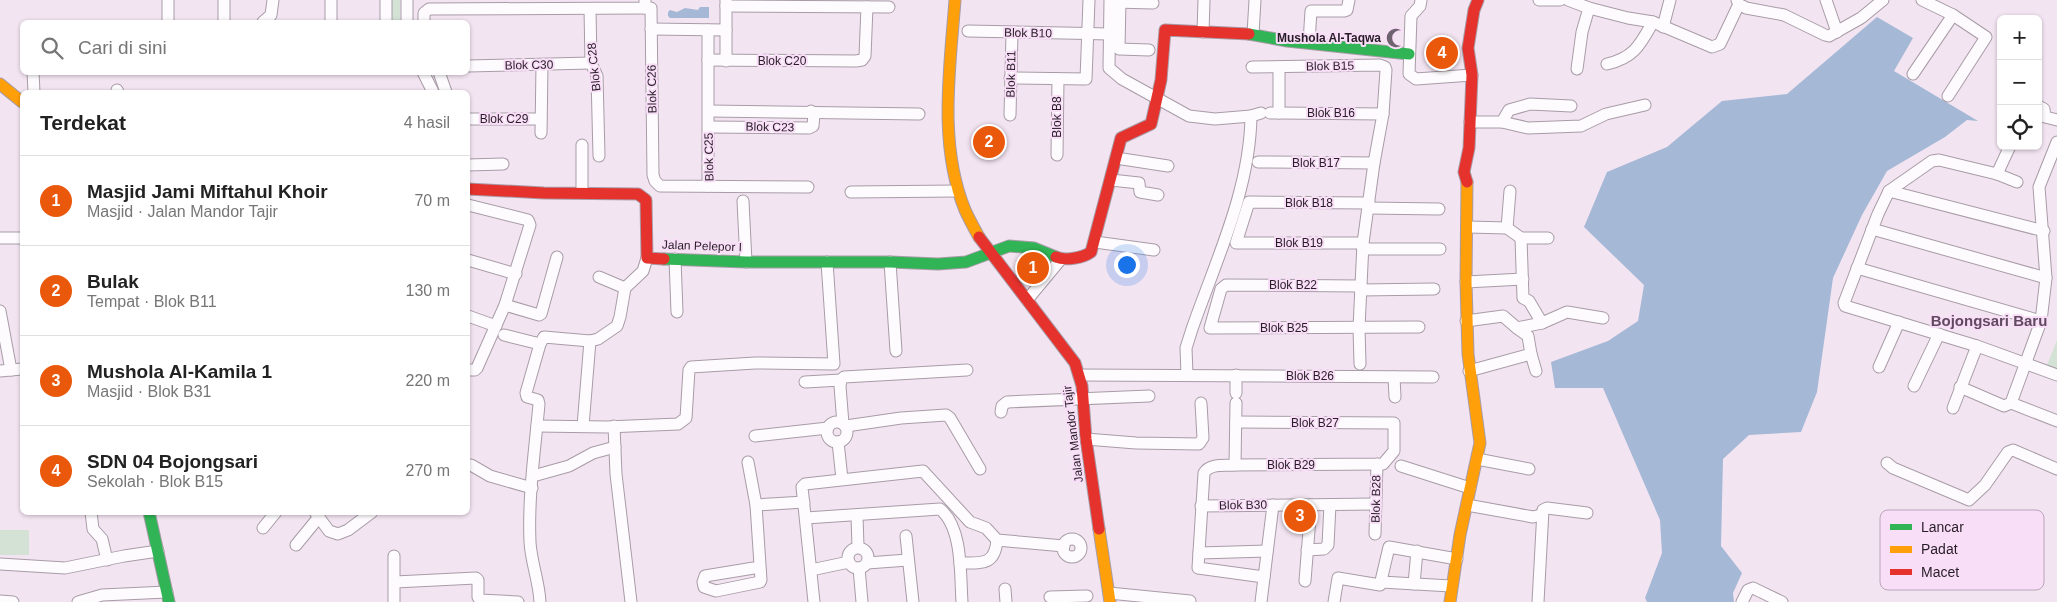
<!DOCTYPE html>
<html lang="id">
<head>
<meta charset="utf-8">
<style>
  :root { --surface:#fff; --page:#f6f6f6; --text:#222; --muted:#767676; --line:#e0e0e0; --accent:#ea580c }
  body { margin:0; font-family:Helvetica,sans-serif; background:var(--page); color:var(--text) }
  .controls { position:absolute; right:15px; top:15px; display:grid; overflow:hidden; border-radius:8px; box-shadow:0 1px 4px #0004 }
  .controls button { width:45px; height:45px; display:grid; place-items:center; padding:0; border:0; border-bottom:1px solid var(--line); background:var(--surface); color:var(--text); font:25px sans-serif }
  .you { position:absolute; left:1126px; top:264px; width:18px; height:18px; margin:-12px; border:4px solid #fff; border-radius:50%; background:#1a73e8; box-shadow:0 0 0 8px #1a73e833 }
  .badge { display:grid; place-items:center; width:32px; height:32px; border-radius:50%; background:var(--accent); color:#fff; font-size:16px; font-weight:700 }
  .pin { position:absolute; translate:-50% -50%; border:2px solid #fff; box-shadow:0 1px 5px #0006 }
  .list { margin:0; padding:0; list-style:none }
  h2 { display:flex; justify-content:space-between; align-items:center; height:65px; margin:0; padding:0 20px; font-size:21px }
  h2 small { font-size:16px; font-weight:400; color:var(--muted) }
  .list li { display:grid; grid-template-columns:32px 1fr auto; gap:15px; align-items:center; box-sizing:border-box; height:90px; padding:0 20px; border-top:1px solid var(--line) }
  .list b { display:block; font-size:19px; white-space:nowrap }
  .list p { margin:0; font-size:16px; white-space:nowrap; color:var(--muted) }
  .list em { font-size:16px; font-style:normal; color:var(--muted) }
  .icon { flex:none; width:28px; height:28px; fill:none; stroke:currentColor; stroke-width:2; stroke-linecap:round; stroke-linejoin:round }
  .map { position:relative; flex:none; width:2057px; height:602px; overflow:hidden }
  .search { position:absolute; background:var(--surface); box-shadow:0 1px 4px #0004; left:20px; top:20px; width:450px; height:55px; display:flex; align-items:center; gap:12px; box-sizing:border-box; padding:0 18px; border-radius:8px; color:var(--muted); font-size:19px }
  .panel { position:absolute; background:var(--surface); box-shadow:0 1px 4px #0004; left:20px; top:90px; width:450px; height:425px; border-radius:8px }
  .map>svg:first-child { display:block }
  .green { fill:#d3e2d5 }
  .water { fill:#a5b8d6 }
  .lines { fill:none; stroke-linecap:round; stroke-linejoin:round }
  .street-casing { stroke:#a89ca7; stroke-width:13 }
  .fast-casing { stroke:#a89ca7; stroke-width:13 }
  .slow-casing { stroke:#a89ca7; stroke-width:13 }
  .jam-casing { stroke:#a89ca7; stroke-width:13 }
  .street { stroke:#fdfbfd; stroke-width:11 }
  .fast { stroke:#30b455; stroke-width:11 }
  .slow { stroke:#ff9f0a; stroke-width:11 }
  .jam { stroke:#e5322d; stroke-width:11 }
  .labels { text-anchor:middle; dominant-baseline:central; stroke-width:4; stroke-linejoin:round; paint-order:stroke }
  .street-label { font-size:12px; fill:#271d27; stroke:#f9def7 }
  .poi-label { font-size:12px; font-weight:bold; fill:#271d27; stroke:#f9def7; text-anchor:end }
  .quarter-label { font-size:15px; font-weight:bold; fill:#614b60; stroke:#f9def7 }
  .key { fill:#f9def7; stroke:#baa4b9; stroke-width:1 }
  .key-label { font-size:14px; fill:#271d27 }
</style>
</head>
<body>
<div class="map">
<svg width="2057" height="602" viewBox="0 0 2057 602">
  <rect width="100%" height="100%" fill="#f3e4f2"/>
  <g class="green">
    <polygon points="392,0 400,0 400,22 391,22"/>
    <polygon points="2057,340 2057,369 2047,365"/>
    <rect x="0" y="530" width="29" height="25"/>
  </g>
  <g class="water">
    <polygon points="700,7 709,7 709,18 670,18 668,16 668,12 670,10 677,12 685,8 698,10"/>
    <polygon points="1877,17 1913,38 1894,71 1978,121 1967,120 1945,137 1887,171 1862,215 1833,278 1817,392 1801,432 1749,435 1723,459 1721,546 1742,573 1733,593 1734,602 1647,602 1645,598 1662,553 1660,520 1603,388 1555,388 1551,362 1608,341 1638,321 1644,285 1584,227 1607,172 1667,147 1722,101 1787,94"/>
  </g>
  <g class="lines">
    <defs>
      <g id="street">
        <polyline points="331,0 331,22"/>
        <polyline points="1110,0 1109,68 1122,79 1189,116 1215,119 1251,116"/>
        <polyline points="1120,0 1119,49 1149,50"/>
        <polyline points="1421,0 1420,6 1411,16 1409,74 1416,79 1472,75"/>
        <polyline points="1539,0 1560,0"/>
        <polyline points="1568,0 1589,8 1628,18 1653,22 1712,47 1720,44 1739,4"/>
        <polyline points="1737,0 1739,4 1746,8 1784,15 1825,35 1829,36 1861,18 1883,0"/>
        <polyline points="1826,0 1837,32"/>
        <polyline points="1922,0 1953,15 1986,37 1948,96"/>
        <polyline points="1114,2 1153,3"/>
        <polyline points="726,6 889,7"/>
        <polyline points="645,8 651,8 653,175 655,181 660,186 808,187"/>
        <polyline points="590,9 591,63 597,76 599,156"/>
        <polyline points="168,22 168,0"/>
        <polyline points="224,22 224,0"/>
        <polyline points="263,22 271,15 273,0"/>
        <polyline points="386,22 386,0"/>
        <polyline points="407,22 407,0"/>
        <polyline points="424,22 424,13 429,9 645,8 645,0"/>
        <polyline points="1663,27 1670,0"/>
        <polyline points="651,29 726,30 726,0"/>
        <polyline points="726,30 726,61"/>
        <polyline points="968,31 1110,34"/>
        <polyline points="1203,32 1204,0"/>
        <polyline points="1253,34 1255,0"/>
        <polyline points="1309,42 1311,11 1344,11 1347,10 1349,0"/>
        <polyline points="708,60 856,61 862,60 865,56 867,7"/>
        <path d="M1607,64C1634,58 1640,45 1653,22"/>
        <polyline points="468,66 591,63"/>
        <polyline points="1252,67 1380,65 1385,67 1386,70 1383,114 1374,163 1363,243 1359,328 1360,364"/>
        <polyline points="1577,69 1582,32 1589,8"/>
        <polyline points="33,72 34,92"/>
        <polyline points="423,72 433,92"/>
        <polyline points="439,72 446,92"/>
        <polyline points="1913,74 1953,15"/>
        <polyline points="1010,78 1086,79 1089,0"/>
        <polyline points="117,90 118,92"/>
        <polyline points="2038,106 2044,109 2045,117 2057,120"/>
        <polyline points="709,111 919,114"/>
        <polyline points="1270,113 1279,113 1279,67"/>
        <polyline points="1279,113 1383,114"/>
        <polyline points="1010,115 1012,33"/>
        <polyline points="468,119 541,119"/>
        <polyline points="1470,122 1502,122 1509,110 1530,104 1571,106"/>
        <polyline points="1502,122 1528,128 1581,126 1606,114 1645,105"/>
        <polyline points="709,127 809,128 813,126 814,114 811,111"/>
        <polyline points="541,133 542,65"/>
        <polyline points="582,145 582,193"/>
        <polyline points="1057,155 1058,79"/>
        <polyline points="1116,158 1168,166"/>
        <polyline points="1258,162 1374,163"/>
        <polyline points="468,165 503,164"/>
        <polyline points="1997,174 2010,146"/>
        <polyline points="1111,180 1139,183 1140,192 1158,195"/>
        <polyline points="2017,182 1997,174 1939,160 1932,161 1889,191 1878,214 1844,303 1845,306 1977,346 2057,375"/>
        <polyline points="708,186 708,30"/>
        <polyline points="1889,191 2044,231"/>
        <polyline points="851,192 957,191"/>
        <polyline points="743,201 746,262"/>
        <polyline points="468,205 528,220 530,225 505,305 477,368 475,370 468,370"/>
        <polyline points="1368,208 1439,209"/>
        <polyline points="1468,227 1507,228 1521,238 1548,238"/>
        <polyline points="1507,228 1510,191"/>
        <polyline points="1872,229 2046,278"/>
        <polyline points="0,238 22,238"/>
        <polyline points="1521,238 1523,298 1529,301 1542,323"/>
        <polyline points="1095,242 1154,250"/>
        <polyline points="1363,243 1236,243 1249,202 1369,203"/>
        <polyline points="1363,249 1440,249"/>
        <polyline points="675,259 677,312"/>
        <polyline points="468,260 516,274"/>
        <polyline points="890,262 896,351"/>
        <polyline points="1857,268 2041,321"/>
        <polyline points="599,277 625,288"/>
        <polyline points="1466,282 1523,279"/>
        <polyline points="1360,286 1226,285 1221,289 1210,328 1419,327"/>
        <polyline points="1360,290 1434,289"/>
        <polyline points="1027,300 1061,259"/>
        <polyline points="505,305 539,315 541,314 557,257"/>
        <polyline points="0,311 11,370"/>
        <polyline points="468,316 496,326"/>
        <polyline points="1466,321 1503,316 1517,328"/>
        <polyline points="504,335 540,344"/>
        <polyline points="1531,354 1536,371"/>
        <polyline points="1879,367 1899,322"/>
        <polyline points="0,371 22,369"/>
        <polyline points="1469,371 1531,354 1528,336 1517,328 1542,323 1567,312 1603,318"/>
        <polyline points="1079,375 1433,377"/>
        <path d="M1187,375L1186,348L1192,329C1216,260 1250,190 1251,116L1261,113"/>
        <polyline points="1394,377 1395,397"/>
        <polyline points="805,382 841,380"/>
        <polyline points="1914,386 1939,334"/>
        <polyline points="1960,387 2004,406 2011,403 2041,321 2046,278 2039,187 2057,142"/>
        <polyline points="1236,393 1236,375"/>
        <polyline points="2011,403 2057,421"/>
        <polyline points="1953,408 1977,346"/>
        <polyline points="1001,412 1002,406 1007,402 1149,396"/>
        <path d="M1236,422L1394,423V451L1383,464L1235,465C1224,466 1210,463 1204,473L1198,568L1264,577"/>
        <circle cx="837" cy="432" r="10"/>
        <polyline points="843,424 840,386 841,380 844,377 967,370"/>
        <polyline points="537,426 607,427 678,424 686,418 689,370 691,367 755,363 834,364 827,262"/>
        <polyline points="583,426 590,341 598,339 617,326 620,317 625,288 643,271 647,258"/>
        <polyline points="614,426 616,474 631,602"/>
        <polyline points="846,426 901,418 946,415 950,418 980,469"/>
        <polyline points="755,436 828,428"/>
        <polyline points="1086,439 1136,443 1199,444 1203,438 1201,403"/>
        <polyline points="838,442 842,479"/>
        <polyline points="1477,459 1529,469"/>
        <polyline points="748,462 756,505 761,580 760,582 716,591 704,587 703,582 705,576 760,567"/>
        <polyline points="1887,463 1893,468 1969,500 1985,485 2008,452 2013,450 2057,469"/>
        <polyline points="471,465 490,476 532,488"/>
        <polyline points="1235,465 1236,403"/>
        <polyline points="1401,466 1470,488"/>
        <polyline points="533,476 569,466 593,453 615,447"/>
        <polyline points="756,505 804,502"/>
        <polyline points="1467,505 1533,517 1541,515"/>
        <polyline points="1201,506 1375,504"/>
        <polyline points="91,512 93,529 102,539 107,560"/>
        <polyline points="315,512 329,531 338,534 348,530 372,512"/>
        <polyline points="857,515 858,547"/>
        <path d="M806,518L940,509C963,528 960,574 962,602"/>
        <polyline points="263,528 276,512"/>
        <polyline points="1375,534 1377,464"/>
        <polyline points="906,536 913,602"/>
        <circle cx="1072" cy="548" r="9"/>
        <polyline points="296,545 319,517"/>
        <circle cx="858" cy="558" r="10"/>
        <polyline points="1307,550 1324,549 1328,545 1330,505"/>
        <polyline points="1199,553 1267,551"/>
        <polyline points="394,556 394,602"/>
        <polyline points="867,563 908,560"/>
        <path d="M960,563C981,563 995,566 997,540"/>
        <polyline points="0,564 65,568 124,556 158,551"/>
        <polyline points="859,568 862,602"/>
        <polyline points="811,570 849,562"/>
        <polyline points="1305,581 1311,505"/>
        <polyline points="395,582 476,578 478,580 478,597 480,600 518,602"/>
        <polyline points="1381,582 1451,586"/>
        <polyline points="1414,584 1417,551"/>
        <polyline points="1005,589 1006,602"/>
        <polyline points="1109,593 1190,601"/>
        <polyline points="1050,597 1087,596"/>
        <polyline points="0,601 13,602"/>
        <polyline points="78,602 102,595 167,592"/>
        <path d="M540,602C539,581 531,562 530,542C528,496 535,449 539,404L538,400L527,397L526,393L540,344L544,337L590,341"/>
        <polyline points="814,602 802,487 805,484 923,471 970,522 986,528 997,540 1064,546"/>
        <polyline points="1261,602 1273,505"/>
        <polyline points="1334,602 1338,578 1380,585 1389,547 1457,559"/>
        <polyline points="1538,602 1543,510 1547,508 1587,513"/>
        <polyline points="1742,602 1748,590 1753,588 1782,602"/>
      </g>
      <g id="fast">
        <polyline points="1249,34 1287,41 1409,54"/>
        <polyline points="664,259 746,262 890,262 938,264 966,262 1009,246 1034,248 1056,257"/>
        <polyline points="149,512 169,602"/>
      </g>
      <g id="slow">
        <path d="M955,0C950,68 938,144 965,210C969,219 974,228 979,237"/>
        <polyline points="0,84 22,102"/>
        <polyline points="1099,529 1110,602"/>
        <polyline points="1450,602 1460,535 1480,443 1468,354 1466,282 1467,182"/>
      </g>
      <g id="jam">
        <polyline points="1467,182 1464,172 1469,148 1472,75 1468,48 1474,10 1478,0"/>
        <polyline points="468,189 544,193 638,194 646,200 647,258 664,259"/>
        <polyline points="979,237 1075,363 1082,386 1086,439 1099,529"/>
        <path d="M1056,257C1065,261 1083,258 1091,252L1121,138L1151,124L1161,80L1165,30L1249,34"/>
      </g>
    </defs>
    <use href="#street" class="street-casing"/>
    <use href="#fast" class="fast-casing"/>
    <use href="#slow" class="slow-casing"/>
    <use href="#jam" class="jam-casing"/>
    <use href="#street" class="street"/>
    <use href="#fast" class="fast"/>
    <use href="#slow" class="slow"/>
    <use href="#jam" class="jam"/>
  </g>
  <defs>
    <symbol id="mosque-bare" viewBox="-9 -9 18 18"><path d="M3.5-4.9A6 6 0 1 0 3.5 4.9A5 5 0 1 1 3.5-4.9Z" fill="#6e636e" stroke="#f9def7" stroke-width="2.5" paint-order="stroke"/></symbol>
  </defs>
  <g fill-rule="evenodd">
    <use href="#mosque-bare" x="1382" y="24" width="28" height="28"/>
  </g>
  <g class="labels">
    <g class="street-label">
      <text transform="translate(1028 33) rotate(1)">Blok B10</text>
      <text x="782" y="61">Blok C20</text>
      <text transform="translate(529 65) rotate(-1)">Blok C30</text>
      <text transform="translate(1330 66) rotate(-1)">Blok B15</text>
      <text transform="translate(594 67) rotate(-96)">Blok C28</text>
      <text transform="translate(1011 74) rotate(-89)">Blok B11</text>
      <text transform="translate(652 89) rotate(-91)">Blok C26</text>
      <text x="1331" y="113">Blok B16</text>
      <text transform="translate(1057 117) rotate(-90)">Blok B8</text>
      <text x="504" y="119">Blok C29</text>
      <text transform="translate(770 127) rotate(1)">Blok C23</text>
      <text transform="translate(709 157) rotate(-91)">Blok C25</text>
      <text x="1316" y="163">Blok B17</text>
      <text x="1309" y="203">Blok B18</text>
      <text x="1299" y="243">Blok B19</text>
      <text transform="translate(702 246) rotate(2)">Jalan Pelepor I</text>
      <text x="1293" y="285">Blok B22</text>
      <text x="1284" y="328">Blok B25</text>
      <text x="1310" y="376">Blok B26</text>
      <text x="1315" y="423">Blok B27</text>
      <text transform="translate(1073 434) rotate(-97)">Jalan Mandor Tajir</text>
      <text x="1291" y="465">Blok B29</text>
      <text transform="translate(1376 499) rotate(-89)">Blok B28</text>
      <text transform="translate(1243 505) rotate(-1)">Blok B30</text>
    </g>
    <g class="poi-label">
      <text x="1381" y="38">Mushola Al-Taqwa</text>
    </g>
    <g class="quarter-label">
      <text x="1989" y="320">Bojongsari Baru</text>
    </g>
  </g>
  <rect x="1880" y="510" width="164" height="80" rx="8" class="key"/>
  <rect x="1890" y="524" width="22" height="6" fill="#30b455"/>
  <rect x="1890" y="546" width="22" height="7" fill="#ff9f0a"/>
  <rect x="1890" y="569" width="22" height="6" fill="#e5322d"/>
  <g class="key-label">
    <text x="1921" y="532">Lancar</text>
    <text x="1921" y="554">Padat</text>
    <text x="1921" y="577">Macet</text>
  </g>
</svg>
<div class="controls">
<button>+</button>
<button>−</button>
<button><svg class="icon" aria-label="locate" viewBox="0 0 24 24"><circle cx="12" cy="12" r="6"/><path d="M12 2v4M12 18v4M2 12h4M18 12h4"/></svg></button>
</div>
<div class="you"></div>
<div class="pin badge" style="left:1033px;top:268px">1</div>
<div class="pin badge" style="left:989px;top:142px">2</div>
<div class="pin badge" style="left:1300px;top:516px">3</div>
<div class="pin badge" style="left:1442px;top:53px">4</div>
<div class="search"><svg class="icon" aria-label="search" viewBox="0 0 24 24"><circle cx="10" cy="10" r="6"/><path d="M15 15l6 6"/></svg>Cari di sini</div>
<section class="panel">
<h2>Terdekat<small>4 hasil</small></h2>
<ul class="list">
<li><span class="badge">1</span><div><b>Masjid Jami Miftahul Khoir</b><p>Masjid · Jalan Mandor Tajir</p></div><em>70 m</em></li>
<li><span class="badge">2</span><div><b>Bulak</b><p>Tempat · Blok B11</p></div><em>130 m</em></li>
<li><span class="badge">3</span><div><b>Mushola Al-Kamila 1</b><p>Masjid · Blok B31</p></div><em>220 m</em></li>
<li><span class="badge">4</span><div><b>SDN 04 Bojongsari</b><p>Sekolah · Blok B15</p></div><em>270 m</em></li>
</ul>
</section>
</div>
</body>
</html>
